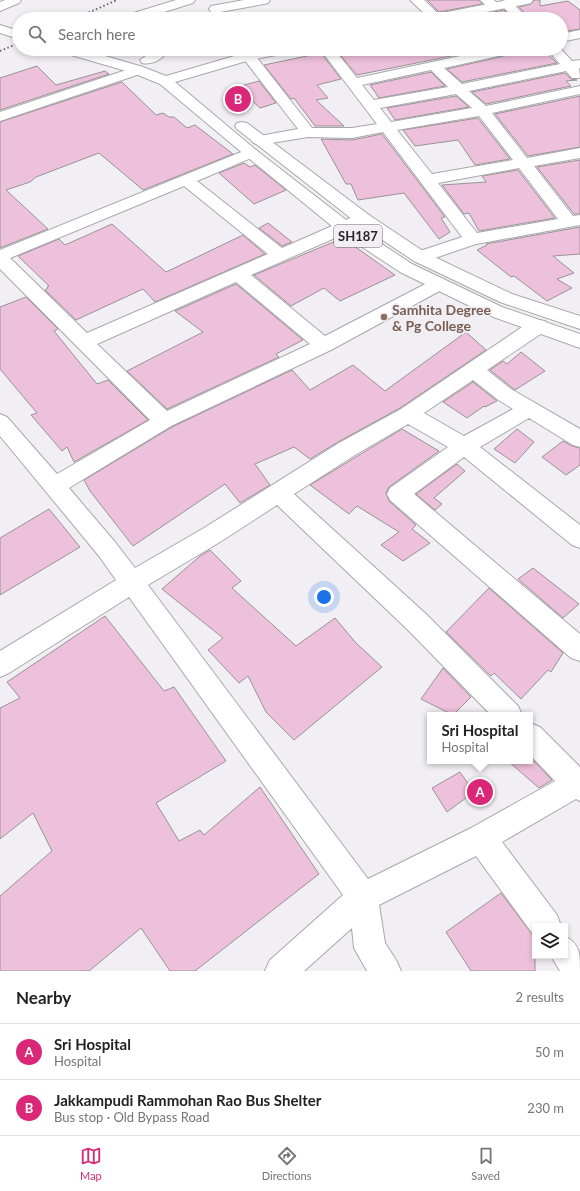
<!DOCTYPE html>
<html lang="en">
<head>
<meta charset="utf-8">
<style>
  :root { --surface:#fff; --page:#f6f6f6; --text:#222; --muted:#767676; --line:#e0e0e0; --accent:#db2777 }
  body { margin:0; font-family:Lato,sans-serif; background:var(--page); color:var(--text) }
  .controls { position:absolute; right:12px; bottom:12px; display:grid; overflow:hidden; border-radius:0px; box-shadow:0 2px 6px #0003 }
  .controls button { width:36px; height:36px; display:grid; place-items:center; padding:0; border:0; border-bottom:1px solid var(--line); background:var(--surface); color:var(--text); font:20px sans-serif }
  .you { position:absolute; left:324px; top:597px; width:14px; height:14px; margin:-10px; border:3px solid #fff; border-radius:50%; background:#1a73e8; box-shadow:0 0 0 6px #1a73e833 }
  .badge { display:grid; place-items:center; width:26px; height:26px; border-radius:50%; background:var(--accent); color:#fff; font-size:13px; font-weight:700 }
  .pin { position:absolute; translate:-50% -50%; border:2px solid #fff; box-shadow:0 1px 4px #0006 }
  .popup { position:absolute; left:427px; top:712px; width:106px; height:52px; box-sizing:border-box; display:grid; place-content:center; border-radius:0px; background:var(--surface); filter:drop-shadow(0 1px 3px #0005); font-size:13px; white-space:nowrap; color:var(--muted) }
  .popup b { font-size:15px; color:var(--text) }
  .popup::after { content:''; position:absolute; left:50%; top:100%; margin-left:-8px; border:8px solid transparent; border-top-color:var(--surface) }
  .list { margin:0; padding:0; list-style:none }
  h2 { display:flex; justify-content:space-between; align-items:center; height:52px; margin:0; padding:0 16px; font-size:17px }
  h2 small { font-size:13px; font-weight:400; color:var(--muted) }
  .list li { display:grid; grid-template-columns:26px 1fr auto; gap:12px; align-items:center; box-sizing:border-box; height:56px; padding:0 16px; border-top:1px solid var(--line) }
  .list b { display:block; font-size:15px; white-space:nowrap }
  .list p { margin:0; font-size:13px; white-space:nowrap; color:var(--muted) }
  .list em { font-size:13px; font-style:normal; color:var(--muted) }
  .icon { flex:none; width:22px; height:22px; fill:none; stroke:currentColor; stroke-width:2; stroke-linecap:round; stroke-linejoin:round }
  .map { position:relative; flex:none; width:580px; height:971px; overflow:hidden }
  .search { position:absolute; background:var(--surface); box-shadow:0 2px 6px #0003; left:12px; right:12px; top:12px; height:44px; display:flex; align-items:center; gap:10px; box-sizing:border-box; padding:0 14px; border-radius:22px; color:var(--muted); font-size:15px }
  .sheet { height:164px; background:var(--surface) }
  nav { display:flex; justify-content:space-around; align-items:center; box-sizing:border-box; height:56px; border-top:1px solid var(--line); background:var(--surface); font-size:11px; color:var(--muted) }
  nav a { display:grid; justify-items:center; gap:2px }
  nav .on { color:var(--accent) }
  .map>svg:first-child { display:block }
  .building { fill:#edc0db; stroke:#989396 }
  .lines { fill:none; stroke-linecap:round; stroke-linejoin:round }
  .minor-casing { stroke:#aaa7ab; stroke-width:2 }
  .major-casing { stroke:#aaa7ab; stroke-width:2 }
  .minor { fill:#fff; fill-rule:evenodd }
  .major { fill:#fff; fill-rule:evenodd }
  .rail { stroke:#69676a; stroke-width:2; stroke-dasharray:1.5 2.5; stroke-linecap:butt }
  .education-dot { fill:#8d6e63; stroke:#f2eff4; stroke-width:1.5 }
  .labels { text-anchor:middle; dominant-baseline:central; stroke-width:4; stroke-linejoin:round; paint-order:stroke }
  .shield { fill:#f2eff4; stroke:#646265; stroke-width:1 }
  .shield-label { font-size:13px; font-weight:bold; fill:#272628 }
  .education-label { font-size:14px; font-weight:bold; fill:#785e54; stroke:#f2eff4; text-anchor:start }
</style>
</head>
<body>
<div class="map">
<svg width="580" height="971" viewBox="0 0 580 971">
  <rect width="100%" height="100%" fill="#f2eff4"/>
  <g class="building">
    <polygon points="427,0 479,0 482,4 439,12"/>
    <polygon points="534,0 540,0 540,6 568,1 580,10 580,29 561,32 561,19 530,19 519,7 531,4"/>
    <polygon points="504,10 513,19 459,19"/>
    <polygon points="486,49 357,75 336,50 339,49"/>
    <polygon points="520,49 542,49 557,63 462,82 447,69 517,53"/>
    <polygon points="321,53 341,79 317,85 328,98 316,100 344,126 315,126 294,98 291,99 264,65"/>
    <polygon points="37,66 56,85 105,71 109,74 0,110 0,78"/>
    <polygon points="431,72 445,86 379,98 370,85"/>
    <polygon points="565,73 571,79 577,80 566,81 571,86 486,104 472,92"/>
    <polygon points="259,81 276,103 260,108 237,87"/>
    <polygon points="122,82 156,115 163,113 169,117 174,117 187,128 195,125 233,154 143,190 99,153 36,177 30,182 6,190 48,229 0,248 0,122"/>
    <polygon points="456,96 469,107 395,120 387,108"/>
    <polygon points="580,96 580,147 528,156 495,114"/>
    <polygon points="478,118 510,159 475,165 458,140 415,146 403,130"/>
    <polygon points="382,134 445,217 441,218 450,232 439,239 404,193 358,200 351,184 346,184 321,139 352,140"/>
    <polygon points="580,160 580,214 574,214 537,167"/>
    <polygon points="244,163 250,167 255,165 286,190 254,204 219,173"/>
    <polygon points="518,170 555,218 479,231 469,213 464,214 442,185 486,182 482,176"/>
    <polygon points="268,223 292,242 282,246 259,228"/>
    <polygon points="112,224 166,272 243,235 265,254 155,302 143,289 76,320 45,290 48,288 47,287 49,286 18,256 59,239 65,245"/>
    <polygon points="580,227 580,254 553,256 574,273 557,279 572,288 547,301 514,276 511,277 477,250 487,245 486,244"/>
    <polygon points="343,238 395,275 340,301 324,288 291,306 254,275"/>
    <polygon points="236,284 303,340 276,354 279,357 167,409 127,371 203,332 175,311"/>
    <polygon points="26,297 58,329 54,331 97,384 108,380 148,420 74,462 67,447 62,451 31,415 37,413 0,369 0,307"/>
    <polygon points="466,332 486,350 400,408 338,442 310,459 294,447 255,464 270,485 240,503 225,484 133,546 90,491 84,480 172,427 292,370 310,390 353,365 385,391"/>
    <polygon points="521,352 545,371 515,390 490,370 503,361 507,364"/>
    <polygon points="473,382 497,401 485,407 484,406 467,418 443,402"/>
    <polygon points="402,429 439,451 389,487 386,493 389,501 416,525 412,529 430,543 403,561 381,545 399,532 357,506 349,514 310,485"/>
    <polygon points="517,429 534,442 515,463 494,449"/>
    <polygon points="563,441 572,446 580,448 580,465 566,475 542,457"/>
    <polygon points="457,464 465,471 434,498 442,504 435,510 416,494"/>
    <polygon points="49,509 80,547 0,595 0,538"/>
    <polygon points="210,550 241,581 232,588 296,646 335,618 356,643 382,667 294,740 266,712 248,676 239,683 208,650 223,638 162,589 200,556"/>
    <polygon points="533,568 579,604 563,618 518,579"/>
    <polygon points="489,588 563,653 551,672 548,670 521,699 494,673 491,676 446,632"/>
    <polygon points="105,616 164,691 174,687 226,761 156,803 179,841 200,830 204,835 260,787 319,874 195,971 170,971 141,928 89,971 0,971 0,896 52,851 33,813 0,839 0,708 20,698 7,682"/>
    <polygon points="443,668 471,697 453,715 421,699"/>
    <polygon points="508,761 534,761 552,780 539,788"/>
    <polygon points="460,772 474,792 447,812 432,788"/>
    <polygon points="501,893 535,938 535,971 471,971 446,932"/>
  </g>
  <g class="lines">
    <defs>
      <g id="minor">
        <polygon points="5,0 21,0 19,3 0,11 0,2"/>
        <polygon points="176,0 195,0 193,3 142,19 126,19 127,15"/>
        <polygon points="244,0 270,0 268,3 264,4 215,13 211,12 209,9 211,6"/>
        <polygon points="410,0 424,0 443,18 430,19"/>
        <polygon points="480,0 494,0 500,6 498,9 490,9"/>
        <polygon points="506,0 510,1 529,19 515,19 500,4 502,1"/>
        <polygon points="580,30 580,38 561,42 561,34"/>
        <path d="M148,49H162L165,54C160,61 150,65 142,63L140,60L150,53Z"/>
        <path d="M236,49H250L312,128H352L377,124L320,49H334L357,78L493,49H519L517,52L444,68L462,84L560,64L547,49H561L572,61L580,60V68H579L580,78H572L566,71L469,91L486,106L580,86V94L492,113L527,158L580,148V158L534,166L573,216L580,215V225L476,244L426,261L420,262L414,261L411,257L414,253L462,237L383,132L352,138L308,137L259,145L254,143L251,140L254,137L298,129ZM431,70L448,87L374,100L362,85ZM456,94L472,108L391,122L380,108ZM479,116L513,160L432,174L397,130ZM519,168L558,219L477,233L438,183Z"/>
        <polygon points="138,66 143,67 145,70 143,73 0,121 0,112"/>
        <path d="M251,148L256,150L259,153L256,156L197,181L282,248L357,215L363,214L369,215L371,219L369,223L251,275L325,336L433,280L439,278L445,280L448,284L445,288L331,350L171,426L69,488L115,542L135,568L204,528L339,443L401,409L531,321L538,320L545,321L547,326L545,331L487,370L511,389L580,429V447L573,445L529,418L480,447L580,525V548L572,545L464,457L414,494L580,634V661L571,658L390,500L387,494L390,488L448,447L408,424L355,455L294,494L426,614L518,706L522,715H491L408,630L277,505L220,542L148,585L368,879L471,828L555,781L530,755V723L540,727L580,767V801L576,799L502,842L557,915L561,926H535V937L476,856L379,905L385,943L396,960L401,971H367L354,948L352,928L304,971H265L270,960L343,895L129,597L9,673L0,677V651L116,580L99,556L0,436V414L7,417L57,474L150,420L0,269V250ZM184,186L268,254L87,333L10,258ZM236,282L310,344L167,411L97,344ZM473,380L497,399L513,409L464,436L424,413Z"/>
        <path d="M565,936C580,945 580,952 580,971H560L551,956H565Z"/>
      </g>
      <g id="major">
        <polygon points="508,0 533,0 531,3 527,4 451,19 426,19 427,16 432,15"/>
        <polygon points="0,25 19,31 19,39 0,33"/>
        <polygon points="59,49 81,49 143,67 166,76 248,52 264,49 294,49 292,52 250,60 175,82 256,150 350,223 412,264 502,307 580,334 580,348 488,315 400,272 338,231 246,156 160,84 133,73 61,52"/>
        <polygon points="242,122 247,123 369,215 426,253 512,294 580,316 580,329 500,302 414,261 357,223 237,129 235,126 237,123"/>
      </g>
    </defs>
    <use href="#minor" class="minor-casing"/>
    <use href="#major" class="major-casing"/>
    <use href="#minor" class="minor"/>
    <use href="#major" class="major"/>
    <g class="rail">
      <polyline points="74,19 117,0"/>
      <polyline points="0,51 19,43"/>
    </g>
  </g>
  <circle class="education-dot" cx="384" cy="317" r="4"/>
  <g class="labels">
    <rect class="shield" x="334" y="225" width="48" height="22" rx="3"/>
    <g class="shield-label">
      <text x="358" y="236">SH187</text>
    </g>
    <g class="education-label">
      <text x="392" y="309">Samhita Degree<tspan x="392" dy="16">&amp; Pg College</tspan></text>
    </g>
  </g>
</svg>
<div class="controls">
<button><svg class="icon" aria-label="layers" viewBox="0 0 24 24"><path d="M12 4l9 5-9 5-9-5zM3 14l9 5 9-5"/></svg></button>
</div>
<div class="you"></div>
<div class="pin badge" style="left:480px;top:792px">A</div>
<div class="popup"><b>Sri Hospital</b>Hospital</div>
<div class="pin badge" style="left:238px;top:99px">B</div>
<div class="search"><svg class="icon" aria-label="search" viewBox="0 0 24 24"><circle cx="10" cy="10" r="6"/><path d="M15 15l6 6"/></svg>Search here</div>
</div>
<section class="sheet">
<h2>Nearby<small>2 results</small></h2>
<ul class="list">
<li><span class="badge">A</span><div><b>Sri Hospital</b><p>Hospital</p></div><em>50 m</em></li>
<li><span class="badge">B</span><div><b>Jakkampudi Rammohan Rao Bus Shelter</b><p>Bus stop · Old Bypass Road</p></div><em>230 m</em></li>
</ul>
</section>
<nav>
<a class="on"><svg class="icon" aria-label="map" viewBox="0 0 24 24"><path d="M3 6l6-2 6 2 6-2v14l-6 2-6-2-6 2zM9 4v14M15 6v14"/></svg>Map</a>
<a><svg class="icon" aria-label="directions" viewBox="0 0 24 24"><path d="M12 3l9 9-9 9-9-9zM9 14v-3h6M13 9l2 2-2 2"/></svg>Directions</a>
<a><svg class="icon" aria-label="saved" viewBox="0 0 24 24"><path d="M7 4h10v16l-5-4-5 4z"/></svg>Saved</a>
</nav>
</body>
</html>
